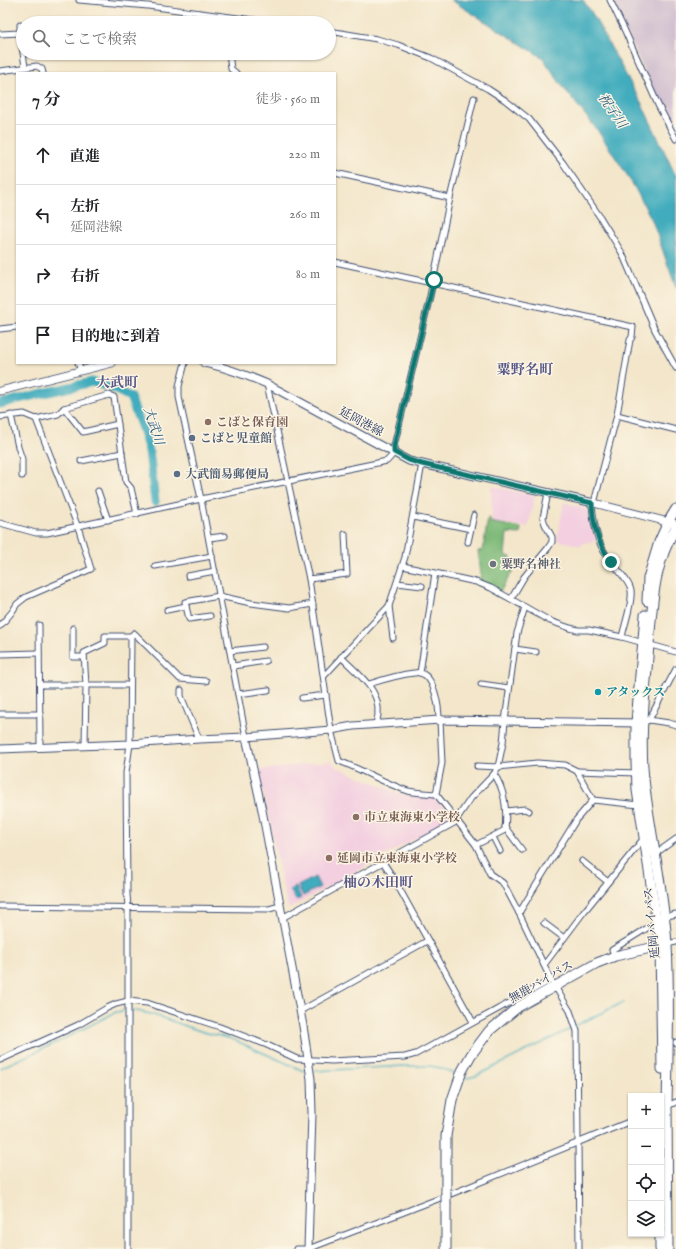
<!DOCTYPE html>
<html lang="ja">
<head>
<meta charset="utf-8">
<style>
  :root { --surface:#fff; --page:#f2f2f2; --text:#202124; --muted:#757577; --line:#e0e0e0 }
  body { margin:0; font-family:"IM FELL English","Noto Serif JP",serif; background:var(--page); color:var(--text) }
  .controls { position:absolute; right:12px; bottom:12px; display:grid; overflow:hidden; border-radius:0px; box-shadow:0 1px 3px #0004 }
  .controls button { width:36px; height:36px; display:grid; place-items:center; padding:0; border:0; border-bottom:1px solid var(--line); background:var(--surface); color:var(--text); font:20px sans-serif }
  .stop { position:absolute; width:12px; height:12px; margin:-9px; border:3px solid #0f766e; border-radius:50%; background:#fff }
  .stop.end { background:#0f766e; border-color:#fff; box-shadow:0 1px 4px #0008 }
  .list { margin:0; padding:0; list-style:none }
  h2 { display:flex; justify-content:space-between; align-items:center; height:52px; margin:0; padding:0 16px; font-size:17px }
  h2 small { font-size:13px; font-weight:400; color:var(--muted) }
  .list li { display:grid; grid-template-columns:26px 1fr auto; gap:12px; align-items:center; box-sizing:border-box; height:60px; padding:0 16px; border-top:1px solid var(--line) }
  .list b { display:block; font-size:15px; white-space:nowrap }
  .list p { margin:0; font-size:13px; white-space:nowrap; color:var(--muted) }
  .list em { font-size:13px; font-style:normal; color:var(--muted) }
  .icon { flex:none; width:22px; height:22px; fill:none; stroke:currentColor; stroke-width:2; stroke-linecap:round; stroke-linejoin:round }
  .map { position:relative; flex:none; width:676px; height:1249px; overflow:hidden }
  .search { position:absolute; background:var(--surface); box-shadow:0 1px 3px #0004; left:16px; top:16px; width:320px; height:44px; display:flex; align-items:center; gap:10px; box-sizing:border-box; padding:0 14px; border-radius:22px; color:var(--muted); font-size:15px }
  .panel { position:absolute; background:var(--surface); box-shadow:0 1px 3px #0004; left:16px; top:72px; width:320px; height:292px; border-radius:0px }
  .map>svg:first-child { display:block }
  .built { fill:#f3cfe0 }
  .industrial { fill:#cfbdcf }
  .forest { fill:#7eb978; stroke:#4c746b }
  .water { fill:#3facbd; stroke:#2d6e8e }
  .lines { fill:none; stroke-linecap:round; stroke-linejoin:round }
  .stream { stroke:#3facbd; stroke-width:1.5 }
  .river { stroke:#3facbd; stroke-width:9 }
  .street-casing { stroke:#3b4a6e; stroke-width:7 }
  .secondary-casing { stroke:#3b4a6e; stroke-width:9 }
  .highway-casing { stroke:#3b4a6e; stroke-width:11 }
  .street { stroke:#fff; stroke-width:5 }
  .secondary { stroke:#fff; stroke-width:7 }
  .highway { stroke:#fff; stroke-width:9 }
  .highway-bridge-casing { stroke:#3b4a6e; stroke-width:11; stroke-linecap:butt }
  .highway-bridge { stroke:#fff; stroke-width:9 }
  .route { stroke:#0f766e; stroke-width:5 }
  .education-dot { fill:#8d6e63; stroke:#fcf5e5; stroke-width:1.5 }
  .service-dot { fill:#5c6f8a; stroke:#fcf5e5; stroke-width:1.5 }
  .worship-dot { fill:#6b7280; stroke:#fcf5e5; stroke-width:1.5 }
  .culture-dot { fill:#0f9aa8; stroke:#fcf5e5; stroke-width:1.5 }
  .labels { text-anchor:middle; dominant-baseline:central; stroke-width:3; stroke-linejoin:round; paint-order:stroke }
  .education-label { font-size:12px; font-weight:bold; fill:#785e54; stroke:#fcf5e5; text-anchor:start }
  .street-label { font-size:12px; fill:#1b2f5e; stroke:#fcf5e5 }
  .service-label { font-size:12px; font-weight:bold; fill:#4e5e75; stroke:#fcf5e5; text-anchor:start }
  .worship-label { font-size:12px; font-weight:bold; fill:#5b616d; stroke:#fcf5e5; text-anchor:start }
  .culture-label { font-size:12px; font-weight:bold; fill:#0d838f; stroke:#fcf5e5; text-anchor:start }
  .water-label { font-size:13px; font-style:italic; fill:#285b7f; stroke:#fcf5e5 }
  .quarter-label { font-size:14px; font-weight:bold; fill:#575889; stroke:#fcf5e5 }
</style>
</head>
<body>
<div class="map">
<svg width="676" height="1249" viewBox="0 0 676 1249">
  <rect width="100%" height="100%" fill="#fcf5e5"/>
  <filter id="ink" filterUnits="userSpaceOnUse"><feTurbulence type="fractalNoise" baseFrequency=".025" numOctaves="2"/><feDisplacementMap in="SourceGraphic" scale="8" xChannelSelector="R" yChannelSelector="G"/><feConvolveMatrix kernelMatrix="1 2 1 2 8 2 1 2 1" color-interpolation-filters="sRGB"/></filter>
  <filter id="wash" filterUnits="userSpaceOnUse"><feTurbulence type="fractalNoise" baseFrequency=".012" numOctaves="4" result="noise"/><feDisplacementMap in="SourceGraphic" scale="16" xChannelSelector="R" yChannelSelector="G"/><feGaussianBlur stdDeviation="0.9" result="paint"/><feColorMatrix in="noise" values="0 0 0 0 0 0 0 0 0 0 0 0 0 0 0 0 0 1.4 0 .05"/><feComposite in="paint" operator="in"/></filter>
  <g filter="url(#wash)">
    <rect width="100%" height="100%" fill="#f3e6ca"/>
    <g class="built">
      <polygon points="491,486 535,496 528,527 492,522"/>
      <polygon points="564,502 590,511 596,541 583,543 582,546 557,540"/>
      <polygon points="331,761 336,767 404,795 435,796 448,814 448,820 289,909 285,897 259,770"/>
    </g>
    <polygon class="industrial" points="612,0 676,0 676,134 654,92"/>
    <polygon class="forest" points="488,518 490,518 490,522 521,528 520,534 507,533 505,555 511,557 509,563 515,567 500,592 479,582 481,574 478,551 483,550"/>
    <g class="water">
      <polygon points="451,0 583,0 592,13 642,104 676,176 676,288 652,220 631,181 598,131 562,86 543,58"/>
      <polygon points="315,877 320,887 303,896 298,886"/>
      <polygon points="296,887 301,898 296,900 290,890"/>
    </g>
    <g class="lines">
      <g class="stream">
        <polyline points="132,1010 151,1014 203,1032 232,1039 304,1071"/>
        <polyline points="577,1025 624,1002"/>
        <polyline points="0,1068 60,1041 116,1012 123,1011"/>
        <polyline points="315,1071 404,1066 430,1066 441,1068 458,1075"/>
        <polyline points="464,1077 467,1078 476,1076 574,1027"/>
      </g>
      <polyline class="river" points="0,404 31,396 92,382 114,389 130,397 142,428 149,451 155,502"/>
    </g>
  </g>
  <g filter="url(#ink)">
    <g class="lines">
      <defs>
        <g id="street">
          <polyline points="79,0 148,6 276,23"/>
          <polyline points="610,0 625,31 658,105 676,139"/>
          <polyline points="20,25 20,33"/>
          <polyline points="329,31 377,39 398,45 431,58 488,89 505,100 529,119 563,163 600,217 622,253 655,330 676,368"/>
          <polyline points="0,34 20,33 23,52"/>
          <polyline points="23,53 25,67"/>
          <polyline points="229,53 231,69 236,73"/>
          <polyline points="0,71 37,66 42,69 43,73"/>
          <polyline points="335,173 450,198"/>
          <polyline points="335,262 633,327 632,337 630,340 617,415 594,503"/>
          <polyline points="0,329 17,327"/>
          <polyline points="78,363 81,370"/>
          <polyline points="185,363 179,386 179,397 201,499 246,737"/>
          <path d="M267,384L309,579L331,730L339,761C363,770 384,783 408,791C417,793 427,793 436,794L476,845L490,874L503,883L519,913L551,980L570,1011L577,1031L579,1249"/>
          <polyline points="64,408 83,432 118,424"/>
          <polyline points="11,415 18,447 22,459 22,476"/>
          <polyline points="617,415 676,430"/>
          <polyline points="0,417 24,414 36,419 79,530 91,569 26,597 17,604 12,612 0,626"/>
          <polyline points="36,419 58,414 64,408 109,395 114,397 126,482 131,488 137,514"/>
          <polyline points="81,461 122,453"/>
          <polyline points="98,491 108,520"/>
          <path d="M592,503C593,519 596,539 605,553C611,563 630,581 631,591C633,602 624,626 622,637"/>
          <polyline points="413,517 471,529"/>
          <polyline points="0,523 36,533 47,533 201,499 387,461 394,453 394,446 430,296 450,198 474,98"/>
          <polyline points="209,538 225,536"/>
          <polyline points="468,542 474,515"/>
          <polyline points="155,566 212,556"/>
          <polyline points="403,566 476,582 491,588 550,621 570,628 578,630 589,630 622,637 676,652"/>
          <polyline points="188,576 215,571"/>
          <polyline points="309,579 347,574 345,534"/>
          <polyline points="397,583 422,586"/>
          <polyline points="511,599 524,577 548,548 552,542 552,537 545,524 543,518 548,493"/>
          <polyline points="389,606 393,638"/>
          <polyline points="167,610 186,606"/>
          <polyline points="210,616 189,619 185,602 219,596 251,603 289,608 313,604"/>
          <polyline points="39,625 40,747"/>
          <polyline points="73,628 73,657 84,657"/>
          <polyline points="515,649 536,652"/>
          <polyline points="230,651 263,647"/>
          <polyline points="0,654 39,653"/>
          <path d="M341,657C360,676 386,693 376,724"/>
          <polyline points="233,666 266,661"/>
          <polyline points="420,673 435,573"/>
          <polyline points="324,676 389,606 405,557 422,464"/>
          <path d="M369,684C385,679 397,675 414,673C416,673 418,672 420,673C435,676 439,708 439,720"/>
          <polyline points="481,684 509,688"/>
          <polyline points="40,685 130,685"/>
          <polyline points="181,690 181,696 199,739"/>
          <polyline points="238,694 268,690"/>
          <polyline points="302,698 326,695"/>
          <polyline points="0,714 40,714"/>
          <polyline points="649,720 676,669"/>
          <polyline points="647,721 649,720 669,723 676,725"/>
          <polyline points="85,746 86,685 84,653 105,643 105,636 131,636 134,633 180,679 206,681"/>
          <polyline points="477,766 498,767 537,763 565,765 577,771 593,800 639,805"/>
          <polyline points="577,771 637,773"/>
          <polyline points="436,794 442,763 440,720"/>
          <polyline points="506,811 525,809 529,811"/>
          <polyline points="505,827 522,850"/>
          <polyline points="493,837 500,851"/>
          <path d="M476,845L505,830C507,811 505,790 494,774"/>
          <polyline points="655,854 676,839"/>
          <polyline points="582,861 608,882"/>
          <polyline points="383,862 394,879 473,1022"/>
          <polyline points="0,906 269,909 280,906"/>
          <polyline points="519,913 576,820 593,800"/>
          <polyline points="663,917 676,914"/>
          <polyline points="282,918 454,823 471,798 494,774 498,767 503,743 505,721 517,633 525,607"/>
          <polyline points="544,923 564,938"/>
          <polyline points="667,944 676,942"/>
          <polyline points="615,956 612,950 657,922"/>
          <polyline points="544,965 583,913 644,838"/>
          <polyline points="300,1011 427,941"/>
          <polyline points="676,1042 676,1043"/>
          <polyline points="0,1060 78,1025 107,1008 116,1004 128,1001 147,1003 220,1027 267,1045 297,1059 332,1061 405,1057 416,1054 551,980"/>
          <polyline points="661,1109 676,1102"/>
          <polyline points="128,1249 128,907 127,894 126,773 130,744 131,636"/>
          <polyline points="296,1249 308,1249 456,1192 631,1121"/>
        </g>
        <g id="secondary">
          <path d="M204,363C226,367 246,375 267,384L409,461L594,503L676,524"/>
          <polyline points="0,391 112,363"/>
          <polyline points="246,737 262,810 303,1026 311,1079 312,1113 308,1249"/>
          <polyline points="0,749 130,744 199,739 246,737 331,730 353,726 440,720 640,723"/>
        </g>
        <g id="highway">
          <polyline points="647,601 648,578 659,542 668,522 676,509"/>
          <polyline points="645,615 636,723 636,761 637,790 660,945 662,1069"/>
          <polyline points="661,1184 661,1161"/>
          <polyline points="446,1192 446,1136 452,1100 462,1071 471,1055 489,1031 518,1007 597,963 615,956 664,945"/>
          <polyline points="660,1234 660,1249"/>
          <polyline points="446,1249 446,1204"/>
          <path d="M668,1249C668,1201 667,1154 667,1106C668,1053 670,999 667,945C664,889 650,834 644,779C639,733 646,689 649,644C653,600 653,567 676,527"/>
        </g>
      </defs>
      <use href="#street" class="street-casing"/>
      <use href="#secondary" class="secondary-casing"/>
      <use href="#highway" class="highway-casing"/>
      <use href="#street" class="street"/>
      <use href="#secondary" class="secondary"/>
      <use href="#highway" class="highway"/>
      <defs>
        <polyline id="highway-bridge" points="446,1204 446,1192"/>
      </defs>
      <use href="#highway-bridge" class="highway-bridge-casing"/>
      <use href="#highway-bridge" class="highway-bridge"/>
    </g>
  </g>
  <g class="lines" filter="url(#ink)">
    <path class="route" d="M434,280L394,446V452L409,460L422,464L592,503C593,526 598,543 611,562"/>
  </g>
  <g class="education-dot">
    <circle cx="208" cy="422" r="4"/>
    <circle cx="356" cy="817" r="4"/>
    <circle cx="329" cy="858" r="4"/>
  </g>
  <g class="service-dot">
    <circle cx="192" cy="438" r="4"/>
    <circle cx="177" cy="474" r="4"/>
  </g>
  <circle class="worship-dot" cx="493" cy="564" r="4"/>
  <circle class="culture-dot" cx="598" cy="692" r="4"/>
  <g class="labels">
    <g class="education-label">
      <text x="216" y="422">こばと保育園</text>
      <text x="364" y="817">市立東海東小学校</text>
      <text x="337" y="858">延岡市立東海東小学校</text>
    </g>
    <g class="street-label">
      <text transform="translate(361 422) rotate(28)">延岡港線</text>
      <text transform="translate(652 923) rotate(-96)">延岡バイパス</text>
      <text transform="translate(541 982) rotate(-30)">無鹿バイパス</text>
    </g>
    <g class="service-label">
      <text x="200" y="438">こばと児童館</text>
      <text x="185" y="474">大武簡易郵便局</text>
    </g>
    <g class="worship-label">
      <text x="501" y="564">粟野名神社</text>
    </g>
    <g class="culture-label">
      <text x="606" y="692">アタックス</text>
    </g>
    <g class="water-label">
      <text transform="translate(612 111) rotate(55)">祝子川</text>
      <text transform="translate(153 426) rotate(72)">大武川</text>
    </g>
    <g class="quarter-label">
      <text x="525" y="370">粟野名町</text>
      <text x="117" y="383">大武町</text>
      <text x="378" y="883">柚の木田町</text>
    </g>
  </g>
</svg>
<div class="controls">
<button>+</button>
<button>−</button>
<button><svg class="icon" aria-label="locate" viewBox="0 0 24 24"><circle cx="12" cy="12" r="6"/><path d="M12 2v4M12 18v4M2 12h4M18 12h4"/></svg></button>
<button><svg class="icon" aria-label="layers" viewBox="0 0 24 24"><path d="M12 4l9 5-9 5-9-5zM3 14l9 5 9-5"/></svg></button>
</div>
<div class="stop" style="left:434px;top:280px"></div>
<div class="stop end" style="left:611px;top:562px"></div>
<div class="search"><svg class="icon" aria-label="search" viewBox="0 0 24 24"><circle cx="10" cy="10" r="6"/><path d="M15 15l6 6"/></svg>ここで検索</div>
<section class="panel">
<h2>7 分<small>徒歩 · 560 m</small></h2>
<ul class="list">
<li><svg class="icon" aria-label="ahead" viewBox="0 0 24 24"><path d="M12 20V5M6 11l6-6 6 6"/></svg><div><b>直進</b></div><em>220 m</em></li>
<li><svg class="icon" aria-label="left" viewBox="0 0 24 24"><path d="M17 20v-9H6M10 6l-5 5 5 5"/></svg><div><b>左折</b><p>延岡港線</p></div><em>260 m</em></li>
<li><svg class="icon" aria-label="right" viewBox="0 0 24 24"><path d="M7 20v-9h11M14 6l5 5-5 5"/></svg><div><b>右折</b></div><em>80 m</em></li>
<li><svg class="icon" aria-label="arrive" viewBox="0 0 24 24"><path d="M6 21V4h12l-3 4 3 4H6"/></svg><div><b>目的地に到着</b></div></li>
</ul>
</section>
</div>
</body>
</html>
